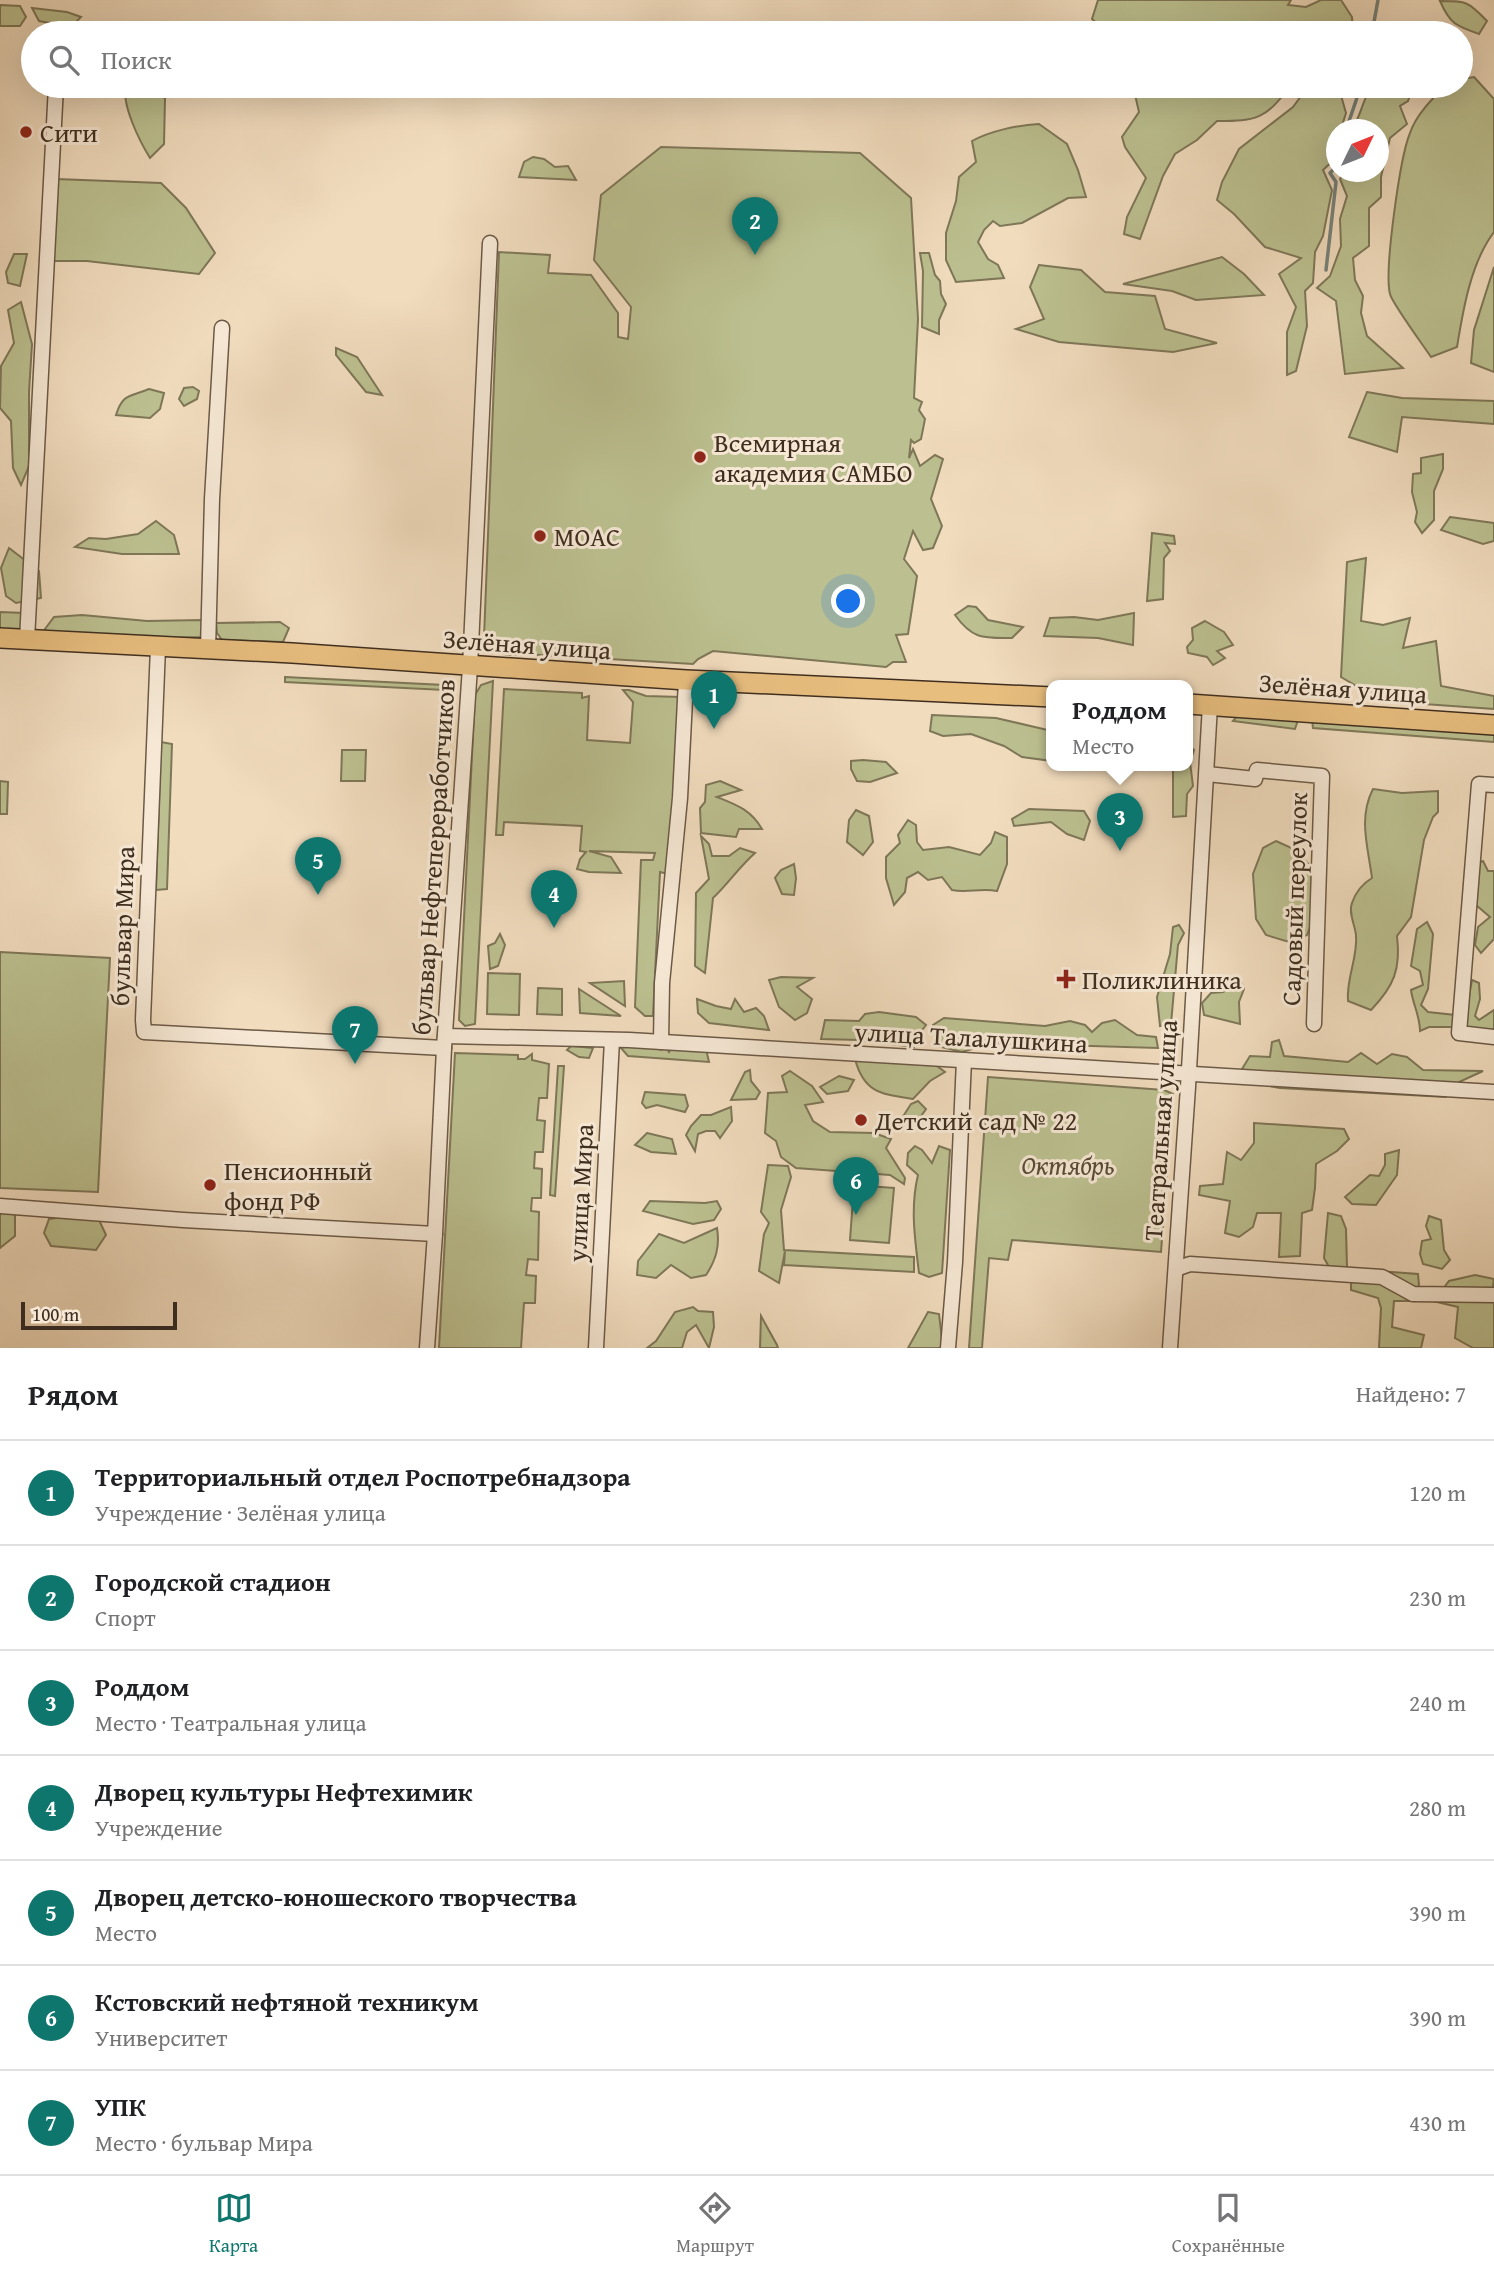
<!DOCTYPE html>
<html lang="ru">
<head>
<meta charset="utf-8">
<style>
  :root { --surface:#fff; --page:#f6f6f6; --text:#202124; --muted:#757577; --line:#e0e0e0; --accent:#0f766e }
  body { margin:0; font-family:"Gentium Book Plus",serif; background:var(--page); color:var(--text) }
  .compass { position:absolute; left:1326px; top:119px; width:63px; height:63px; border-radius:50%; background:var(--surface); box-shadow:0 7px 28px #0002; rotate:47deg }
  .scale { position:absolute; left:21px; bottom:18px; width:156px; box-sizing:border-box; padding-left:7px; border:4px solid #3f2e1f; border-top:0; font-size:19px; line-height:24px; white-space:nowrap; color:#3f2e1f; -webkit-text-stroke:5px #f6e8d5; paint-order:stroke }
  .you { position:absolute; left:849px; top:602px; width:24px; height:24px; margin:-18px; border:5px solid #fff; border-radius:50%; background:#1a73e8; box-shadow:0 0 0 10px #1a73e833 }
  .badge { display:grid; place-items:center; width:46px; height:46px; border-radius:50%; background:var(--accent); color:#fff; font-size:23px; font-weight:700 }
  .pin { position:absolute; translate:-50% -58px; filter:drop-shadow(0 2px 4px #0008) }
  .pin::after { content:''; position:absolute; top:37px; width:24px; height:21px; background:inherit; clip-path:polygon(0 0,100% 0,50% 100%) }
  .popup { position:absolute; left:1046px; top:680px; width:147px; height:91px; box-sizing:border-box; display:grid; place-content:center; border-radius:14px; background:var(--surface); filter:drop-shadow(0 2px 5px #0005); font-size:23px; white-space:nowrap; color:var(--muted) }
  .popup b { font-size:26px; color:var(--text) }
  .popup::after { content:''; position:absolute; left:50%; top:100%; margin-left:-14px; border:14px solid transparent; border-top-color:var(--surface) }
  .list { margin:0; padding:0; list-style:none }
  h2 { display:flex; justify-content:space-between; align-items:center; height:91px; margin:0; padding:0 28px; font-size:30px }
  h2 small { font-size:23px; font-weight:400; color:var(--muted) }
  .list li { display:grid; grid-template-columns:46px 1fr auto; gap:21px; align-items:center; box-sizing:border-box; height:105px; padding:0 28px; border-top:2px solid var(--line) }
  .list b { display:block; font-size:26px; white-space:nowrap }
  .list p { margin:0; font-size:23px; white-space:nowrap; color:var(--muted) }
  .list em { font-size:23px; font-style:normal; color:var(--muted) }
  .icon { flex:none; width:38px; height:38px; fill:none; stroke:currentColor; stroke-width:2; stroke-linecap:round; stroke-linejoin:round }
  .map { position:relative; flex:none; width:1494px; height:1348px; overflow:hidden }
  .search { position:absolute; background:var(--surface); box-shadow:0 7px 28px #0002; left:21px; right:21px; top:21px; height:77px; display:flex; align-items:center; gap:18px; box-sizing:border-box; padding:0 24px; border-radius:38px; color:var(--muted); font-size:26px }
  .sheet { height:826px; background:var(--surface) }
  nav { display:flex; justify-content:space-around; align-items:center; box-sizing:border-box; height:98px; border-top:2px solid var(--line); background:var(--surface); font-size:19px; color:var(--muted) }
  nav a { display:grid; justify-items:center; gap:4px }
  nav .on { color:var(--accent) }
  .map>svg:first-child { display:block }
  .green { fill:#bcc090; stroke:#7e7758; stroke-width:2 }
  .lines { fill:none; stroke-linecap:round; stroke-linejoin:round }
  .stream { stroke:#76827a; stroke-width:3.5 }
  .minor-casing { stroke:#6c5a47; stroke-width:17 }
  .major-casing { stroke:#3f2e1f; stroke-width:22 }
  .minor { stroke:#f6e8d5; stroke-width:14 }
  .major { stroke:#e8be7f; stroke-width:19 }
  .poi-dot { fill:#8f2418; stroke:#f6e8d5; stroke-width:2.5 }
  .labels { text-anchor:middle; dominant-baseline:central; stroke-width:6; stroke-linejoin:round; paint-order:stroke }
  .poi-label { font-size:26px; fill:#3f2e1f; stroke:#f6e8d5; text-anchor:start }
  .street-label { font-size:26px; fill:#3f2e1f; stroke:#f6e8d5 }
  .park-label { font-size:26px; font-style:italic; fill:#584b36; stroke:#f6e8d5 }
</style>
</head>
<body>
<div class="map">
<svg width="1494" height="1348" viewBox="0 0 1494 1348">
  <rect width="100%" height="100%" fill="#f1dcbe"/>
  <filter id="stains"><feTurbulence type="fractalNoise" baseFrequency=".00286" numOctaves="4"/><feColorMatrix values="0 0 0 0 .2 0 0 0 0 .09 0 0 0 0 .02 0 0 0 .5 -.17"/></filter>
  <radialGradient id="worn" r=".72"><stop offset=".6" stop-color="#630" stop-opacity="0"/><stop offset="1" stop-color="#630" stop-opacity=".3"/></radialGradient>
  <g class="green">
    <polygon points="1098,0 1291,0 1288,5 1306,7 1321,0 1341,0 1352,17 1353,33 1108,33 1092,19"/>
    <path d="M1440,1C1466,1 1468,1 1487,21L1479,34C1456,26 1450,24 1440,1Z"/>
    <polygon points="0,5 20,6 26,17 20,26 0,26"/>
    <polygon points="32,8 67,12 81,17 71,27 39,21"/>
    <path d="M1474,77L1494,99V232C1471,262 1463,310 1457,347L1431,357C1423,345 1392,303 1390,294C1384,271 1400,157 1410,133C1416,115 1432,99 1445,86H1461V79Z"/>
    <path d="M126,86H140L165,98L164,144L150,158C140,142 121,104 126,86Z"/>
    <path d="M1133,86H1290C1266,119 1257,121 1217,121L1197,140L1175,154L1163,176L1140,239L1124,234L1127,217L1146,178L1125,147L1122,137L1139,112Z"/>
    <path d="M1374,86H1413L1408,101L1400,106L1407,124L1390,138L1381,177V197L1369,208V246L1353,258L1355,280L1363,296L1361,313L1367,336L1403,368L1345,374L1336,301L1317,288L1330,276L1341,246L1340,219L1347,196L1340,179L1344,172H1378V130L1352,129C1362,115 1362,97 1374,86Z"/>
    <polygon points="1304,92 1340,92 1346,113 1341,129 1336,130 1336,138 1329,145 1335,159 1323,170 1332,190 1323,236 1315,252 1313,283 1305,291 1307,326 1296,371 1287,375 1287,332 1296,307 1279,274 1301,258 1265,247 1234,214 1217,200 1222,182 1239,149 1293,107"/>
    <path d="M1039,124L1067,144L1078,170L1086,197L1068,198L1022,223L1000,226L993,221L984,230L978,242L988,259L998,265L1004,278L956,282L946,260V233L956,201L959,177L976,162L972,141C990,131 1018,125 1039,124Z"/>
    <path d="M661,147L860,153L911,198L918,319L914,398L922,402L919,410L925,419L921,439L914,443L911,440L909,458L913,449L920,466L935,455L943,459L931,499L942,526L933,548L923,550L913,531L904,559L917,576L908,634L896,635L906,662H893L886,667L713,651L698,659L693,664L525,654C505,657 495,654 484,638L499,252L550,255L548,273L591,275L618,313V337L628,339L631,307L594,260L601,195Z"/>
    <polygon points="533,157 544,159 555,167 568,166 576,180 519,177 524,162"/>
    <polygon points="56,179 161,183 186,208 215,253 199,274 87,261 51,261"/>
    <polygon points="920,253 929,253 935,275 940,281 941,294 946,304 939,320 939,334 922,327 923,271"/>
    <polygon points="14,254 27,254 20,286 8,283 6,272"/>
    <polygon points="1222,257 1244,274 1264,295 1196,300 1172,291 1123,284"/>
    <polygon points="1039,265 1081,270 1105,292 1155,296 1165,329 1217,343 1173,352 1059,342 1016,329 1044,319 1030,287"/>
    <polygon points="1494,267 1494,372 1471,363 1474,330"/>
    <polygon points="21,302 32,344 29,392 29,466 21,485 13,468 11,421 0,408 1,366 14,343 8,310"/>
    <polygon points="336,348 357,357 382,395 366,392 336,355"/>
    <polygon points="193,387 199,391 197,399 184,406 179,399 184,388"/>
    <path d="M149,389L164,393L160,409L150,418L116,415C123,393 130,397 149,389Z"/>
    <polygon points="1367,392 1402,398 1494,401 1494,424 1402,417 1397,452 1349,437"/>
    <polygon points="1443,454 1443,469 1434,491 1434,520 1422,533 1415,522 1417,512 1412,492 1413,474 1421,473 1421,458"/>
    <polygon points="1450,517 1494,523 1494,541 1483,544 1441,530"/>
    <polygon points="156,521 174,535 179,554 122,554 75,547 89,538 106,539 138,534"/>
    <polygon points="1152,533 1174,536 1175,544 1165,543 1170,551 1164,558 1163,599 1147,601"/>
    <polygon points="9,548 39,571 41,598 16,603 6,596 1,568"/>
    <polygon points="1366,558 1361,621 1383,625 1410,618 1403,648 1436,641 1441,686 1494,696 1494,709 1382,701 1341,677 1347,562"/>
    <path d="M968,606L976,607L988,620L1023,627L1012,638C984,638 973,640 955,615Z"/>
    <polygon points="0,612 24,613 22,631 0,632"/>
    <polygon points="1134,613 1133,645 1098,638 1044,636 1050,618 1074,617 1098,620"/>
    <polygon points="82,615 147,621 202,620 202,637 139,639 42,633 54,617"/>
    <polygon points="1205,621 1224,632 1233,645 1217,651 1225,658 1213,665 1207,657 1188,653 1187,647 1193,640 1192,628"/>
    <polygon points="280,622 289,628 283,642 222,640 217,633 216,623"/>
    <polygon points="285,677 444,685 444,690 285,682"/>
    <polygon points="493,681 475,1024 465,1026 459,1020 475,695 481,685"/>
    <polygon points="504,689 582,693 582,698 589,696 587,740 630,743 633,702 623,690 629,690 646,696 681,697 668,874 660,872 653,1016 645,1016 635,1007 641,860 653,860 655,853 589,851 611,857 621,873 589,872 577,869 580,859 586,852 580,851 582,826 504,822 503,835 496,835"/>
    <polygon points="932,715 996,718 1052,731 1052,761 1022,757 1004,746 971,734 943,736 930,731"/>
    <polygon points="1238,715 1298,720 1295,729 1233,721"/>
    <polygon points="1312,719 1494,733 1494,742 1313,728"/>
    <polygon points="161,742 172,744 167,889 156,890"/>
    <polygon points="1188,744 1194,750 1190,762 1193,786 1187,794 1186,816 1173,817 1173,765 1188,765"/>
    <polygon points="342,750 366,750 365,781 341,781"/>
    <polygon points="863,760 886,762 897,773 870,782 857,781 851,769 851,761"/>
    <polygon points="0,781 8,782 7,814 0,814"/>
    <path d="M720,781L741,790L717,797C737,805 751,810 762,829H739L736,837L701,833L700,808L705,802L706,785Z"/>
    <path d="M1373,789L1402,793L1438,791V812L1433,817L1424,840L1411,917L1397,936C1401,969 1394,986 1371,1010L1348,1001C1346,978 1358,958 1356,935C1355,925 1348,912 1352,903C1356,891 1362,884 1372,878C1368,847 1358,818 1373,789Z"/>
    <polygon points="1029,809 1084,811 1090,821 1084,840 1067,834 1051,822 1014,826 1012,819"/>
    <polygon points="856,810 869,816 873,842 863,855 847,842 849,820"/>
    <path d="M908,820L916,825L917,842L923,850L949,847L980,855L991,843L995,832L1007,837V864L997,891C981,888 967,893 952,890L942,877L928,880L918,872L907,878L905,892L894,905L886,878V857L900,843L898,835Z"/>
    <path d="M701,836L709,844L712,856H729L740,848L755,853C739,867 728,884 713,898L705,973L695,966L696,893L709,879Z"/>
    <polygon points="1276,841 1296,850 1319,876 1318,906 1307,935 1289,942 1266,935 1256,919 1253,874 1263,848"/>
    <polygon points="1483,861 1488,871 1494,871 1494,939 1481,953 1475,945 1478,927 1490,917 1476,905 1469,866"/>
    <polygon points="794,864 796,878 794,895 782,894 775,878 781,870"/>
    <path d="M1427,922L1433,934L1428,989L1421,1005L1428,1012L1455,1015L1457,1027H1429L1420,1031C1420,1016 1413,1005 1411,990L1423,985L1420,971L1411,966L1417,929Z"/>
    <polygon points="1179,925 1184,933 1178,945 1171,1024 1160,1026 1157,997 1170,954 1173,927"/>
    <polygon points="500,934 505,945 498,966 490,969 488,946 495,943"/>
    <polygon points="0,952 110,958 98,1192 0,1188"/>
    <polygon points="488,973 520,974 519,1015 487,1014"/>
    <polygon points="781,977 813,978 797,987 812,999 807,1013 795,1020 779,1007 769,980"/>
    <polygon points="1472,980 1479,983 1480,999 1475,1016 1479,1020 1494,1010 1494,1028 1491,1031 1463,1029"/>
    <polygon points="624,981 625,1006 590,983"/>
    <polygon points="1241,982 1244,989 1239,1002 1240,1024 1204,1015 1202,1003 1211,993 1223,992"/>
    <polygon points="538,988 562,989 562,1015 537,1014"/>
    <polygon points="579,989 621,1016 580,1013"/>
    <polygon points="697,999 716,1006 731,1009 735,999 744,1012 756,1008 764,1016 769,1030 709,1023 698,1013"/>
    <polygon points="879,1012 916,1017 926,1025 920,1033 914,1047 860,1040 821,1039 825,1020 859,1021 865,1014"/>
    <polygon points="944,1018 1045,1026 1070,1021 1085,1025 1092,1032 1102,1023 1115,1020 1137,1035 1156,1037 1158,1048 993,1043 962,1052 937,1046 933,1025"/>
    <polygon points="1279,1040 1284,1056 1348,1062 1361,1053 1377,1064 1392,1054 1407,1057 1423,1070 1483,1071 1459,1082 1446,1097 1280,1088 1243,1081 1242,1069 1250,1056 1270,1057 1272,1042"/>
    <polygon points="634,1044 664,1044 669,1052 675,1044 706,1049 709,1062 628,1056 621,1048"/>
    <polygon points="571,1046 593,1048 589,1058 579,1057 567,1050"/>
    <polygon points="455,1053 518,1055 518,1059 525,1059 532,1054 532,1060 549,1064 547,1098 539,1098 537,1120 545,1121 543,1152 535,1152 534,1168 542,1169 541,1198 532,1198 531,1211 539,1212 538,1260 528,1259 526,1275 536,1276 535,1303 524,1303 521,1348 439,1348"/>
    <path d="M855,1059L930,1061L945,1072L930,1081L913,1099C881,1094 864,1093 855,1059Z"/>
    <polygon points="558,1066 564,1066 555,1196 550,1195"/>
    <polygon points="750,1070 751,1081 760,1092 756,1099 731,1100 745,1072"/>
    <polygon points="790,1071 812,1086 823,1102 805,1105 813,1121 830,1132 874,1133 891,1139 886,1148 905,1178 904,1184 890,1175 796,1168 781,1157 776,1141 765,1133 768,1093 787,1092 782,1076"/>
    <polygon points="839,1076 854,1080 848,1091 827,1094 820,1087"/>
    <polygon points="988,1077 1164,1090 1173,1094 1161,1252 1012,1240 1008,1260 989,1258 982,1348 969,1348"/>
    <polygon points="645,1092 685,1095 688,1106 685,1112 657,1105 646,1108 642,1103"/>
    <polygon points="918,1101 926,1109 919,1119 902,1118 911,1104"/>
    <polygon points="731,1107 732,1121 720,1138 715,1131 706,1131 698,1134 695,1151 686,1135 691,1126 701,1115 711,1115"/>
    <polygon points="1254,1123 1344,1129 1349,1139 1337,1151 1316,1164 1315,1188 1312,1210 1302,1213 1300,1256 1279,1257 1281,1213 1257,1213 1253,1227 1239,1237 1225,1233 1230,1201 1199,1195 1200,1186 1223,1184 1227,1152 1241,1160 1254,1143"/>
    <polygon points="647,1133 672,1139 676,1154 651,1152 635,1145"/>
    <path d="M915,1146L922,1150L932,1163L939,1146L950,1150L942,1273L929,1277L919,1273C915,1239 910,1208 918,1175L907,1165L908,1153Z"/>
    <polygon points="1399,1150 1397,1175 1376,1205 1352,1204 1345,1197 1370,1175 1379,1176 1385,1165 1385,1154"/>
    <polygon points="768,1165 788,1166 791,1177 781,1210 784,1250 914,1257 914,1272 784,1265 785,1251 779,1283 759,1271 764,1234 769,1223 761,1212"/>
    <polygon points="854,1185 894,1188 889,1243 850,1240"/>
    <polygon points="650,1201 705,1203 717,1201 721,1209 714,1220 693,1224 643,1211"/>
    <polygon points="0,1213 15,1214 15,1236 0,1248"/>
    <polygon points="1328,1213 1341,1216 1346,1229 1347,1267 1329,1267 1324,1258"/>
    <polygon points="1429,1216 1441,1220 1444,1250 1450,1260 1442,1269 1423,1264 1420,1254 1422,1241 1431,1239 1426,1226"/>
    <polygon points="64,1217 99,1220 106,1235 96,1250 51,1246 44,1233 49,1219"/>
    <path d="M717,1228C720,1246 716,1260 706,1275L691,1278L671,1265L656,1278L637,1275L638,1261L659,1234L684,1243Z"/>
    <polygon points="1351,1269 1418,1274 1419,1285 1411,1301 1394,1301 1392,1327 1424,1335 1421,1348 1379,1348 1381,1308 1378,1298 1351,1290"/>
    <polygon points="1475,1275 1494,1279 1492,1292 1494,1294 1494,1348 1473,1348 1455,1338 1458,1307 1433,1301 1429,1298 1442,1290 1449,1281"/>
    <polygon points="693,1307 698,1311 713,1312 714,1327 709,1348 696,1325 687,1332 682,1348 647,1348 656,1341 675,1312"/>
    <polygon points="928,1312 939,1314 943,1348 908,1348"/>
    <polygon points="761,1316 777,1345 778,1348 760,1348"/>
  </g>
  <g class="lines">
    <g class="stream">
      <polyline points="1372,33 1378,0"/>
      <polyline points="1346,130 1361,86"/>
      <polyline points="1326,270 1336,182 1330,173 1336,167"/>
    </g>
    <defs>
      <g id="minor">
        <polyline points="27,640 56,86"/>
        <polyline points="158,647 143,1020 144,1032 444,1048"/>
        <polyline points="208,649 212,499 222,328"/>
        <polyline points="1207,774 1255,779 1257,770 1322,776 1314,1024"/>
        <polyline points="1494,785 1479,784 1459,1033 1494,1037"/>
        <polyline points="445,1036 629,1040 1494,1092"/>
        <polyline points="661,1042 662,983 680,798 686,680"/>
        <polyline points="0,1206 183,1220 435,1234"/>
        <polyline points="1176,1269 1190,1264 1382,1277 1413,1294 1494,1295"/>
        <polyline points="427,1348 435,1234 444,1048 470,667 490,243"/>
        <polyline points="596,1348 612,1040"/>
        <polyline points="948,1348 955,1262 964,1060"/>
        <polyline points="1170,1348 1188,1087 1210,705"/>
      </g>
      <g id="major">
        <polyline points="0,638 292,653 686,680 1052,697"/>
        <polyline points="1188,704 1494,725"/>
      </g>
    </defs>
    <use href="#minor" class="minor-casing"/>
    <use href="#major" class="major-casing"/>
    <use href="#minor" class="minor"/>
    <use href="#major" class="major"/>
  </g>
  <g class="poi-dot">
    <circle cx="26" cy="132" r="7"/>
    <circle cx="700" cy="457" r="7"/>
    <circle cx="540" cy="536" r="7"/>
    <path d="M1062.5 968.5h7v7h7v7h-7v7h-7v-7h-7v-7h7z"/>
    <circle cx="861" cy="1120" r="7"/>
    <circle cx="210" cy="1185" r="7"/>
  </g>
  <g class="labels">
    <g class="poi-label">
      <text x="40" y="132">Сити</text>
      <text x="714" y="442">Всемирная<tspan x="714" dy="30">академия САМБО</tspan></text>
      <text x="554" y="536">МОАС</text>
      <text x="1082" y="979">Поликлиника</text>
      <text x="875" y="1120">Детский сад № 22</text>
      <text x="224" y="1170">Пенсионный<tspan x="224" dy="30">фонд РФ</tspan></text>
    </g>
    <g class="street-label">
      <text transform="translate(527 644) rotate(4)">Зелёная улица</text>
      <text transform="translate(1343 688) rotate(4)">Зелёная улица</text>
      <text transform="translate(433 857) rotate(-86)">бульвар Нефтепереработчиков</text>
      <text transform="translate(1294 899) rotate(-88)">Садовый переулок</text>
      <text transform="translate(122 926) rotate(-88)">бульвар Мира</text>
      <text transform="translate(971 1037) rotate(3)">улица Талалушкина</text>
      <text transform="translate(1160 1130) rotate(-86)">Театральная улица</text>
      <text transform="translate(580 1193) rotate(-87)">улица Мира</text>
    </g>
    <g class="park-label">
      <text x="1068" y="1164">Октябрь</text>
    </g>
  </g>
  <rect width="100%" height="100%" filter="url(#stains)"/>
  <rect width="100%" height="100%" fill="url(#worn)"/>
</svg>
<svg class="compass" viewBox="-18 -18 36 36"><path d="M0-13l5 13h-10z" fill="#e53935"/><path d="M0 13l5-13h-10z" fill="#757577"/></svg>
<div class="scale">100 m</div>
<div class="you"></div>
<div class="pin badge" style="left:714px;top:729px">1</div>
<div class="pin badge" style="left:755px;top:255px">2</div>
<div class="pin badge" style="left:1120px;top:851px">3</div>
<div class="popup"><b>Роддом</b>Место</div>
<div class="pin badge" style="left:554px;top:928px">4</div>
<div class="pin badge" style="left:318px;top:895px">5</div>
<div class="pin badge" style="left:856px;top:1215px">6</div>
<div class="pin badge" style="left:355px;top:1064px">7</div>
<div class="search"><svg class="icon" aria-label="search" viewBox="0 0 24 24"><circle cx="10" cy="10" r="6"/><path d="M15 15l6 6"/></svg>Поиск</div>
</div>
<section class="sheet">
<h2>Рядом<small>Найдено: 7</small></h2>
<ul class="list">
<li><span class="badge">1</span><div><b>Территориальный отдел Роспотребнадзора</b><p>Учреждение · Зелёная улица</p></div><em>120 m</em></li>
<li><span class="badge">2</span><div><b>Городской стадион</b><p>Спорт</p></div><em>230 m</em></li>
<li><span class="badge">3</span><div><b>Роддом</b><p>Место · Театральная улица</p></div><em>240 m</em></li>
<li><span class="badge">4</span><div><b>Дворец культуры Нефтехимик</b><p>Учреждение</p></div><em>280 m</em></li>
<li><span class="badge">5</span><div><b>Дворец детско-юношеского творчества</b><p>Место</p></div><em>390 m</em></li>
<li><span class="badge">6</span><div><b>Кстовский нефтяной техникум</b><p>Университет</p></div><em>390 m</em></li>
<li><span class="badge">7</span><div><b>УПК</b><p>Место · бульвар Мира</p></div><em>430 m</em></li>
</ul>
</section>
<nav>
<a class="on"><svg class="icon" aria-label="map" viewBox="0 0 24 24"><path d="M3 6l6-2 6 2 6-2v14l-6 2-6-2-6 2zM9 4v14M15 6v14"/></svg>Карта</a>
<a><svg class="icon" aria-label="directions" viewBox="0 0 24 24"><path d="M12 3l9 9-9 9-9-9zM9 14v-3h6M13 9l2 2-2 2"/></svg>Маршрут</a>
<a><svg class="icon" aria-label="saved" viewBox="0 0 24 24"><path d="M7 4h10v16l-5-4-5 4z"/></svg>Сохранённые</a>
</nav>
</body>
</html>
